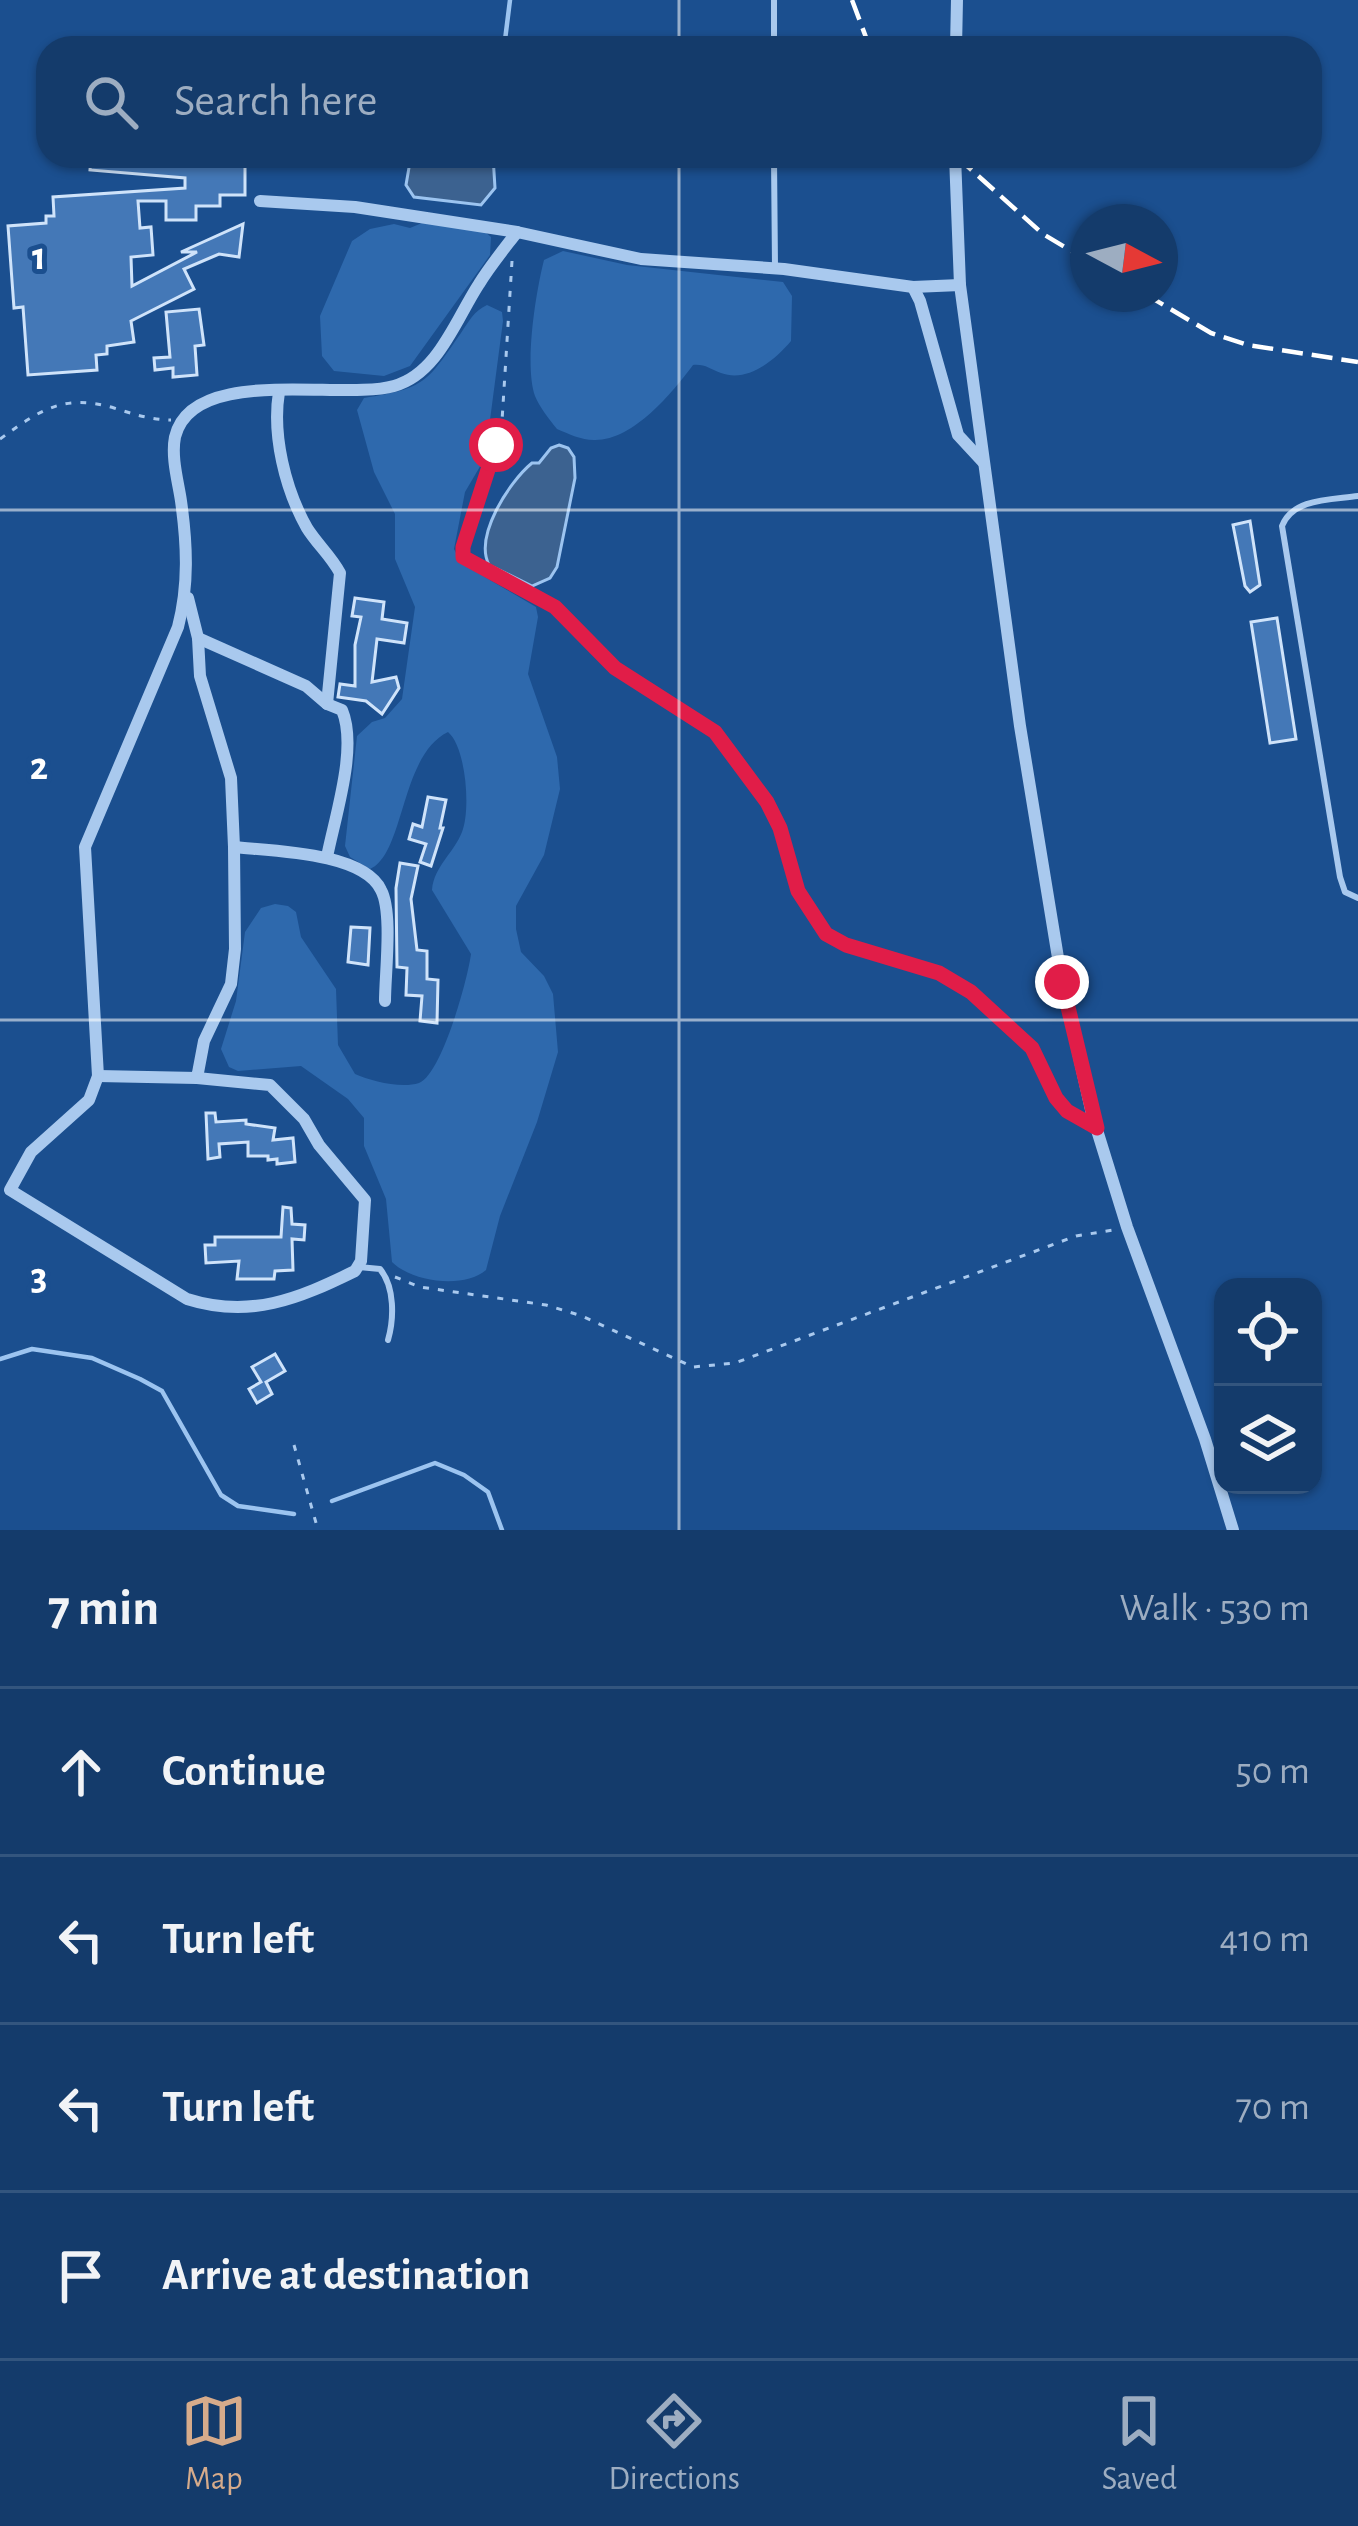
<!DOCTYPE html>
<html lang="en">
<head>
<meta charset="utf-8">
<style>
  :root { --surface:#143b6b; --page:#1d4271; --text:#f1f3f6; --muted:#9dadc1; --line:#33557e; --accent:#d6ab8b }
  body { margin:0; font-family:"Alegreya Sans",sans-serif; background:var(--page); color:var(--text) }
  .controls { position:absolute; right:36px; bottom:36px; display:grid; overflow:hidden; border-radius:24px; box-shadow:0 3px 9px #0004 }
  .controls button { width:108px; height:108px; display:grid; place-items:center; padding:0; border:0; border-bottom:3px solid var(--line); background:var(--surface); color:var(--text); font:60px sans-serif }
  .compass { position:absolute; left:1070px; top:204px; width:108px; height:108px; border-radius:50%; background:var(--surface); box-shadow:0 3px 9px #0004; rotate:97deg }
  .stop { position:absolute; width:36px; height:36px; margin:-27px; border:9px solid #e11d48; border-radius:50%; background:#fff }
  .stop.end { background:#e11d48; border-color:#fff; box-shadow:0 3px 12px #0008 }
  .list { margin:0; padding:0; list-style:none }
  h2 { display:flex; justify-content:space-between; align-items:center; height:156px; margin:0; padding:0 48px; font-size:51px }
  h2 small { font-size:39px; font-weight:400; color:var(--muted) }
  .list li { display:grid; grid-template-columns:78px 1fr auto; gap:36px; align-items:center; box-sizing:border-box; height:168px; padding:0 48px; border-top:3px solid var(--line) }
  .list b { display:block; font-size:45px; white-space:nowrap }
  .list em { font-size:39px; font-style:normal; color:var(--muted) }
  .icon { flex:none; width:66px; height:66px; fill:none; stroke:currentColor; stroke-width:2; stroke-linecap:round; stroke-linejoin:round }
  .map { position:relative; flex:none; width:1358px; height:1530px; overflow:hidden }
  .search { position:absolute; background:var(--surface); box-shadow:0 3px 9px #0004; left:36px; right:36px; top:36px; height:132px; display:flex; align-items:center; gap:30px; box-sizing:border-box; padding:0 42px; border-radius:36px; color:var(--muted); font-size:45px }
  .sheet { height:828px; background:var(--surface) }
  nav { display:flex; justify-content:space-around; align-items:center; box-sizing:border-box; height:168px; border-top:3px solid var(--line); background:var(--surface); font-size:33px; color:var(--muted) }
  nav a { display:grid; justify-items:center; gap:6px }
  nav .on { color:var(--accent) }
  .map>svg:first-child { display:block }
  .green { fill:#2e69ad }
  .water { fill:#3c6290; stroke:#9cc4f0; stroke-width:3 }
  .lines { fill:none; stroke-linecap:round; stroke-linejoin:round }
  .stream { stroke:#9cc4f0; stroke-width:4.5 }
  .building { fill:#4478b7; stroke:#cfe3fa; stroke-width:3 }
  .path { stroke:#a9c9ee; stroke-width:3; stroke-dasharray:6 9; stroke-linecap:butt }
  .service { stroke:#a9c9ee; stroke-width:6 }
  .minor { stroke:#a9c9ee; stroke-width:12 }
  .rail { stroke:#fff; stroke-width:4.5; stroke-dasharray:21 9; stroke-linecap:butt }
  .route { stroke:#e11d48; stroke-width:15 }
  .grid { fill:none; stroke:#fff; stroke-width:3; stroke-opacity:0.55 }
  .grid-label { font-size:39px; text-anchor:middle; font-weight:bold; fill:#fff; stroke:#1b4f8f; stroke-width:10; stroke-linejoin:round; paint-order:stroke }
</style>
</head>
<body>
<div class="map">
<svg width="1358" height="1530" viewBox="0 0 1358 1530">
  <rect width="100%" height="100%" fill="#1b4f8f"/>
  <g class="green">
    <polygon points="422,223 485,232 491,237 490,255 410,366 384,376 334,371 322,356 320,316 352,241 370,229 394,224 410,228"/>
    <path d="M563,251L627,265L783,282L792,296L791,341C775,360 748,383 721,373C709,369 706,364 693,365C672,393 633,441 594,440C581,440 569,434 557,429C549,419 540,408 535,396C524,365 536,291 544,260Z"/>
    <path d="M487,305L502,312L503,321L485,458L465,492L454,549L461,563L536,607L538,617L528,674L557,757L560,789L544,855L516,906V929L521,952L544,976L553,994L558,1052L537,1122L500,1216L486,1270C464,1289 412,1282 392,1262L386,1199L364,1146V1118L348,1099L301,1066L238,1071L229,1067L221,1049L236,1001L245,932L261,908L275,904L288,906L296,912L301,937L336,989L338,1045L355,1074C371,1081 401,1089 419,1083C442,1074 468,978 471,954L432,890C434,866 454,853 462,832C471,810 466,747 448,732C400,755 405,854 370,869L350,857L345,846L357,736L372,722L385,718L402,699L415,607L395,559V514L374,472L357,410L364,398C426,388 426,383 461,333C469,321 474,311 487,305Z"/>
  </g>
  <g class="water">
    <polygon points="411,156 493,156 495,188 481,205 414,197 406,185"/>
    <path d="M559,445L568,448L574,457L575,478L557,567L550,578L532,586L489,565C474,536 509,482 532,463H539L551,448Z"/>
  </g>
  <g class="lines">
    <g class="stream">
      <polyline points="504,48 510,0"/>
      <polyline points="0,1359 32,1349 92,1358 140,1379 162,1391 221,1495 238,1506 294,1514"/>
      <polyline points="332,1501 435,1463 464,1475 488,1492 502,1530"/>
    </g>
  </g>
  <g class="building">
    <polygon points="91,156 245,156 245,195 220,195 220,206 196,206 196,220 166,220 166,201 138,201 140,228 151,227 153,255 131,257 132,286 197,252 181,252 243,224 239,257 219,254 184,269 194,289 131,321 134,342 107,346 107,354 96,355 97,370 28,375 23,307 14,308 8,226 46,223 46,216 54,216 53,197 185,188 185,178 90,170"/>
    <polygon points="199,309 204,345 195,346 197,375 173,377 173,368 155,370 154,358 170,357 166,312"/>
    <polygon points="1250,521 1260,585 1250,592 1245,586 1233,525"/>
    <polygon points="355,598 384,602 382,619 407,623 404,643 377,639 372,682 396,677 399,688 382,714 366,701 338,697 340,684 355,686 355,645 361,617 352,616"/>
    <polygon points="1277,618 1296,739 1270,743 1251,622"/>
    <polygon points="428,797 446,800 440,828 443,828 431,866 420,862 426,844 409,839 413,824 422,827"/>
    <polygon points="400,863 418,866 411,899 417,950 427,951 427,979 438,980 437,1023 420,1021 422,996 406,995 407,968 397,967 396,888"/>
    <polygon points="351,927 370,928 368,965 348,962"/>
    <polygon points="206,1113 215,1113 216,1122 246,1120 246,1124 275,1128 273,1140 293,1138 295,1162 277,1164 277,1159 268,1160 268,1156 248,1156 248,1142 219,1144 220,1157 208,1159"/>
    <polygon points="283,1207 291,1208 292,1224 305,1225 304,1240 292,1239 293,1270 275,1271 274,1279 237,1279 239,1261 206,1263 205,1245 215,1245 215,1237 281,1237"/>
    <polygon points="275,1354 285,1371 266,1382 272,1394 257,1403 249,1389 261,1382 252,1367"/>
  </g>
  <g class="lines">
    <g class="path">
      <polyline points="512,261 502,421 463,557 555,606 615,667 715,732 768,801 780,828 798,891 827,934 846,945 939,973 971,992 1032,1048 1056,1098 1079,1120"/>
      <path d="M0,439C40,410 64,393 114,408C133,414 151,420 171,420"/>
      <polyline points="395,1277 420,1287 546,1305 582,1316 693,1367 735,1363 1076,1236 1113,1230"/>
      <polyline points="294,1445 318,1530"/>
    </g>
    <g class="service">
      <polyline points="774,0 774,48"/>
      <polyline points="774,158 775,268"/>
      <polyline points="587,165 774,157"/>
      <path d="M1358,496C1331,500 1293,498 1282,526L1340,877L1345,892L1358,898"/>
      <path d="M359,1267L380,1269C395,1287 394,1319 388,1340"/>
    </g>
    <g class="minor">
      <polyline points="956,48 957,0"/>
      <polyline points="955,156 960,285 1020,726 1062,982 1092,1114 1127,1227 1205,1439 1233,1530"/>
      <polyline points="260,201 355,207 517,232 641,259 784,269 913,287 960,285"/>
      <polyline points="913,287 920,301 958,435 983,462"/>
      <path d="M279,392C272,435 285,489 307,528C317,544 331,556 340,573L327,704"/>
      <path d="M198,638L306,686L327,704L342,710C358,748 335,816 327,857"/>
      <path d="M234,847C271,851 363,852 381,890C393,912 385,974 385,1001"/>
      <polyline points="98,1076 197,1078 204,1041 231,984 235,949 234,847 231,778 200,676 198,638 188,598"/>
      <path d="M197,1078L270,1085L304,1119L319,1145L365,1200L361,1261L355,1271C298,1299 250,1319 187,1299L10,1190L31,1152L89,1100L98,1076L85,847L178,627C189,585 187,544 181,501C178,481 171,457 175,437C192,364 343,401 394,386C438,374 456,319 479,284C490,266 504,249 517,232"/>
    </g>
    <g class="rail">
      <polyline points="852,0 870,48"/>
      <polyline points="956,156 1043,234 1088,261"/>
      <polyline points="1145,294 1211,333 1248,345 1358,362"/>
    </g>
  </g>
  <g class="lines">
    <polyline class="route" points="496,445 463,547 463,557 555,607 615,668 715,732 767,802 780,828 798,891 826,934 846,945 939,973 971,992 1032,1048 1056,1098 1067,1111 1097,1128 1062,982"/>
  </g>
  <path class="grid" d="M679,0V48M679,156V1530M0,510H1358M0,1020H1358"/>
  <g class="grid-label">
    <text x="39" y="269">1</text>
    <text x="39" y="779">2</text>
    <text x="39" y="1289">3</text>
  </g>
</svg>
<div class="controls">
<button><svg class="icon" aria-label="locate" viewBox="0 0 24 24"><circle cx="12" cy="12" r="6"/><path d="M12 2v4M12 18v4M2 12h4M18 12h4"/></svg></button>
<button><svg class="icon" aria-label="layers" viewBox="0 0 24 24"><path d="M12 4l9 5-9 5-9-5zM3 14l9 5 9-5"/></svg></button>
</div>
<svg class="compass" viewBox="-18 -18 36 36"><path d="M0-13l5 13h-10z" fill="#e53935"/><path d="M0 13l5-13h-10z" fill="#9dadc1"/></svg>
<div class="stop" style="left:496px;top:445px"></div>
<div class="stop end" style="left:1062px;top:982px"></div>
<div class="search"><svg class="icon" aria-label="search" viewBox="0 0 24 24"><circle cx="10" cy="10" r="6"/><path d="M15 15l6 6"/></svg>Search here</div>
</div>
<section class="sheet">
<h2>7 min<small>Walk · 530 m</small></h2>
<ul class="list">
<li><svg class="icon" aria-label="ahead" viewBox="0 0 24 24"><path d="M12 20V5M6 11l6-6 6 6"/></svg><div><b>Continue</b></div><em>50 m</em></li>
<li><svg class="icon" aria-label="left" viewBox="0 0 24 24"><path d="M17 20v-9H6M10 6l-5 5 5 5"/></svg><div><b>Turn left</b></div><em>410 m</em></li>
<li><svg class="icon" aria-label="left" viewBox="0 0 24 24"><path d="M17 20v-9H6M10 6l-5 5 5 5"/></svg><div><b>Turn left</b></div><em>70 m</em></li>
<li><svg class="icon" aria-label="arrive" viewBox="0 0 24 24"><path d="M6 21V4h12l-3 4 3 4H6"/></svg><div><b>Arrive at destination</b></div></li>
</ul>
</section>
<nav>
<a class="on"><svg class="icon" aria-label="map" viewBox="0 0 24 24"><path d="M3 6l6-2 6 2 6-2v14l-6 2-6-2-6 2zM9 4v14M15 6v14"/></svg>Map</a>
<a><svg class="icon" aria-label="directions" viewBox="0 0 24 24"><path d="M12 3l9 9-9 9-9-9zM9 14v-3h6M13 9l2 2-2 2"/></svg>Directions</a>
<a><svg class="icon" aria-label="saved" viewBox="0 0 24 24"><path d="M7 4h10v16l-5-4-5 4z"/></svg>Saved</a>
</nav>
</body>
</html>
